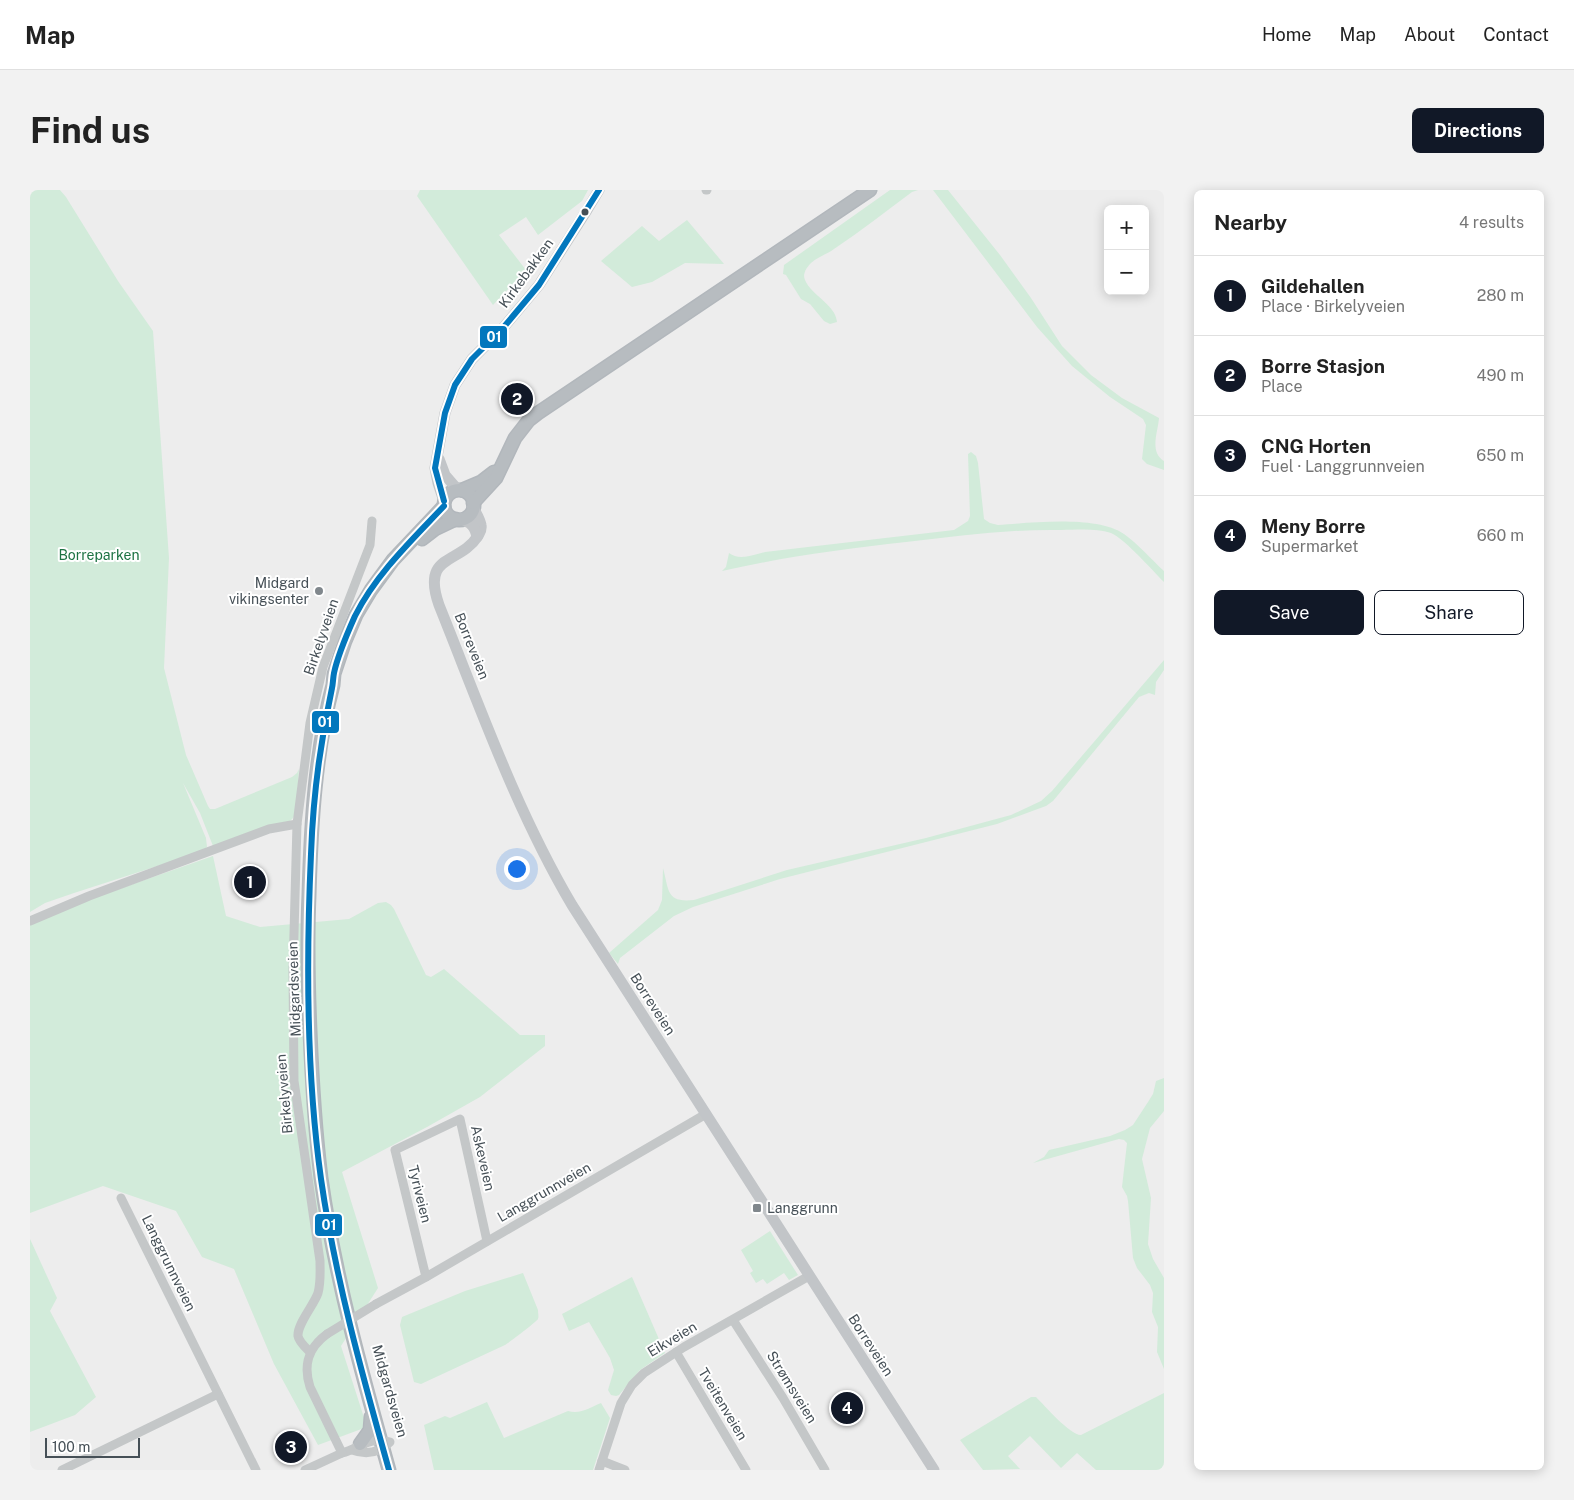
<!DOCTYPE html>
<html lang="en">
<head>
<meta charset="utf-8">
<style>
  :root { --surface:#fff; --page:#f2f2f2; --text:#222; --muted:#767676; --line:#e0e0e0; --accent:#111827 }
  body { margin:0; font-family:"Public Sans",sans-serif; background:var(--page); color:var(--text) }
  .controls { position:absolute; right:15px; top:15px; display:grid; overflow:hidden; border-radius:8px; box-shadow:0 2px 12px #0003 }
  .controls button { width:45px; height:45px; display:grid; place-items:center; padding:0; border:0; border-bottom:1px solid var(--line); background:var(--surface); color:var(--text); font:25px sans-serif }
  .scale { position:absolute; left:15px; bottom:12px; width:95px; box-sizing:border-box; padding-left:5px; border:2px solid #465057; border-top:0; font-size:14px; line-height:18px; white-space:nowrap; color:#465057; -webkit-text-stroke:4px #fff; paint-order:stroke }
  .you { position:absolute; left:486px; top:678px; width:18px; height:18px; margin:-12px; border:4px solid #fff; border-radius:50%; background:#1a73e8; box-shadow:0 0 0 8px #1a73e833 }
  .badge { display:grid; place-items:center; width:32px; height:32px; border-radius:50%; background:var(--accent); color:#fff; font-size:16px; font-weight:700 }
  .pin { position:absolute; translate:-50% -50%; border:2px solid #fff; box-shadow:0 1px 5px #0006 }
  .list { margin:0; padding:0; list-style:none }
  h2 { display:flex; justify-content:space-between; align-items:center; height:65px; margin:0; padding:0 20px; font-size:21px }
  h2 small { font-size:16px; font-weight:400; color:var(--muted) }
  .list li { display:grid; grid-template-columns:32px 1fr auto; gap:15px; align-items:center; box-sizing:border-box; height:80px; padding:0 20px; border-top:1px solid var(--line) }
  .list b { display:block; font-size:19px; white-space:nowrap }
  .list p { margin:0; font-size:16px; white-space:nowrap; color:var(--muted) }
  .list em { font-size:16px; font-style:normal; color:var(--muted) }
  .actions { display:flex; gap:10px; padding:15px 20px }
  .actions a { flex:1; padding:11px 0; border:1px solid var(--accent); border-radius:8px; text-align:center; font-size:18px; color:var(--accent) }
  .actions .main { background:var(--accent); color:#fff }
  .map { position:relative; flex:none; width:1134px; height:1280px; overflow:hidden; border-radius:8px }
  header { display:flex; align-items:center; gap:30px; box-sizing:border-box; height:70px; padding:0 25px; background:var(--surface); border-bottom:1px solid var(--line) }
  header strong { font-size:24px }
  nav { display:flex; gap:28px; margin-inline-start:auto; font-size:18px }
  .intro { display:flex; align-items:center; justify-content:space-between; box-sizing:border-box; height:120px; padding:0 30px }
  h1 { margin:0; font-size:35px }
  .button { padding:12px 22px; border-radius:8px; background:var(--accent); color:#fff; font-size:18px; font-weight:700 }
  main { display:flex; gap:30px; padding:0 30px }
  aside { flex:1; background:var(--surface); border-radius:8px; box-shadow:0 2px 12px #0003 }
  .map>svg:first-child { display:block }
  .green { fill:#d2ebda }
  .lines { fill:none; stroke-linecap:round; stroke-linejoin:round }
  .highway-casing { stroke:#b2b7bc; stroke-width:15 }
  .minor { stroke:#c4c7c8; stroke-width:9 }
  .major { stroke:#c2c5c8; stroke-width:11 }
  .highway { stroke:#b7bcc0; stroke-width:12 }
  .minor-bridge { stroke:#c4c7c8; stroke-width:9 }
  .bus-1-casing { stroke:#fff; stroke-width:10 }
  .bus-1 { stroke:#0277bd; stroke-width:6 }
  .bus-dot { fill:#465057; stroke:#fff; stroke-width:2 }
  .poi-dot { fill:#80878c; stroke:#fff; stroke-width:2 }
  .labels { text-anchor:middle; dominant-baseline:central; stroke-width:4; stroke-linejoin:round; paint-order:stroke }
  .street-label { font-size:14px; fill:#465057; stroke:#fff }
  .park-label { font-size:14px; fill:#1d7243; stroke:#fff }
  .poi-label { font-size:14px; fill:#465057; stroke:#fff; text-anchor:end }
  .line-badge { stroke:#fff; stroke-width:2 }
  .badge-label { font-size:14px; text-anchor:middle; font-weight:bold; fill:#fff }
</style>
</head>
<body>
<header>
<strong>Map</strong>
<nav><a>Home</a><a>Map</a><a>About</a><a>Contact</a></nav>
</header>
<div class="intro"><h1>Find us</h1><a class="button">Directions</a></div>
<main>
<div class="map">
<svg width="1134" height="1280" viewBox="0 0 1134 1280">
  <rect width="100%" height="100%" fill="#ededed"/>
  <g class="green">
    <polygon points="0,0 30,0 36,7 88,91 123,141 139,368 134,478 156,565 178,616 180,619 185,619 262,587 267,583 269,579 266,623 263,628 258,633 183,656 170,623 153,593 176,648 177,657 171,662 44,703 15,713 0,722"/>
    <polygon points="390,0 558,0 552,11 508,45 496,27 469,45 496,80 463,115 387,6"/>
    <path d="M860,0H888L882,2C856,21 831,41 804,59C797,64 788,67 781,73C777,77 772,84 775,90C781,105 806,115 807,132L800,134L794,131L780,114L771,109L756,85L753,84L754,75Z"/>
    <path d="M903,0H918L970,65L1001,108L1032,156L1061,185L1092,208L1129,228C1128,242 1119,262 1134,271V280L1117,274L1112,269L1116,235L1113,229L1080,207L1042,176L1007,137Z"/>
    <polygon points="657,30 694,74 655,73 622,92 602,97 571,71 612,36 629,51"/>
    <path d="M941,262L946,266L948,273L954,329L960,333L968,335C1001,333 1066,325 1094,344C1108,354 1121,369 1134,381V392C1121,379 1096,350 1081,343C1066,338 1047,340 1031,340C979,339 928,346 876,352C814,359 753,367 692,381L696,377L699,363C709,371 723,365 735,362L924,340L938,331L940,326L938,264Z"/>
    <path d="M1134,470V480L1126,492L1125,505L1119,503L1109,507L1023,611L1016,616L967,634L750,689L663,717L644,726L590,768L588,774L579,763L628,720L632,710L633,678C639,700 636,713 664,710L757,680L896,648L981,625L1011,611L1022,601Z"/>
    <polygon points="183,666 196,726 230,737 319,729 348,713 356,712 361,715 364,719 396,785 401,787 414,779 490,845 515,845 515,856 450,907 397,937 312,982 348,1098 311,1156 337,1237 288,1255 244,1174 204,1079 172,1067 146,1021 73,996 0,1023 0,733 69,706"/>
    <polygon points="1134,888 1134,921 1120,938 1112,969 1121,1008 1118,1054 1123,1069 1134,1088 1134,1179 1127,1162 1128,1137 1122,1122 1123,1103 1120,1095 1107,1078 1103,1068 1098,1011 1097,1006 1092,997 1097,953 1094,950 1089,949 1003,973 1014,967 1019,960 1080,946 1095,940 1103,935 1118,912 1123,904 1126,891"/>
    <polygon points="740,1041 768,1085 759,1090 754,1083 737,1094 733,1089 726,1093 720,1083 723,1081 711,1060"/>
    <polygon points="0,1049 27,1108 20,1121 66,1207 45,1225 0,1242"/>
    <path d="M493,1083L508,1120C508,1124 509,1126 508,1129C506,1132 480,1152 475,1155L391,1194L384,1192L370,1135L372,1127L435,1101Z"/>
    <polygon points="602,1087 635,1163 610,1180 589,1205 586,1206 581,1205 578,1200 584,1180 580,1168 559,1132 539,1141 532,1124"/>
    <path d="M1134,1203V1280H1066L1047,1263L1031,1278L1000,1246L978,1266L990,1279L953,1280L930,1250L1001,1207H1006C1015,1216 1040,1245 1051,1245Z"/>
    <path d="M457,1212L474,1248L538,1221C550,1225 561,1217 571,1213L580,1228L563,1280H404L394,1235L415,1226L420,1228Z"/>
  </g>
  <g class="lines">
    <defs>
      <g id="highway">
        <polyline points="432,300 451,292 464,282"/>
        <circle cx="429" cy="315" r="15"/>
        <polyline points="443,313 466,288 485,248 499,230 508,223 840,0"/>
        <polyline points="392,349 405,339 426,329"/>
        <polyline points="330,1254 340,1240 341,1227"/>
        <path d="M359,1280C332,1184 305,1087 291,988C285,939 282,890 280,841C278,795 277,750 279,705C281,635 285,563 303,495L304,484L315,451L326,425L341,400L363,370L414,316"/>
      </g>
    </defs>
    <use href="#highway" class="highway-casing"/>
    <g class="minor">
      <polyline points="676,0 677,0"/>
      <polyline points="0,731 59,706 239,639 267,634"/>
      <polyline points="91,1008 226,1280"/>
      <polyline points="396,1087 365,960 430,929 457,1051"/>
      <polyline points="346,1114 396,1087 676,924"/>
      <polyline points="703,1130 753,1208 795,1280"/>
      <path d="M280,1162C276,1158 269,1152 268,1146C267,1134 284,1115 288,1103C291,1092 290,1082 290,1071L264,891L263,780L267,634L280,533L293,477L340,355L342,331"/>
      <polyline points="646,1162 716,1280"/>
      <path d="M312,1263C330,1258 340,1246 360,1252C349,1263 336,1265 322,1260"/>
      <polyline points="572,1271 595,1280"/>
      <polyline points="32,1280 188,1204"/>
      <path d="M275,1280L312,1263L280,1197C273,1175 278,1158 297,1144"/>
      <polyline points="569,1280 591,1213 602,1195 614,1183 654,1157 779,1086"/>
    </g>
    <g class="major">
      <polyline points="409,269 415,285 428,300"/>
      <polyline points="414,311 408,293 405,278 415,223 425,195 442,169 473,138 509,95 557,20 569,0"/>
      <path d="M443,317C446,323 450,329 451,335C452,340 450,342 448,346C429,375 391,363 409,415C450,517 486,620 542,715L904,1280"/>
      <path d="M431,329C441,333 445,336 447,347"/>
    </g>
    <use href="#highway" class="highway"/>
    <polyline class="minor-bridge" points="297,1144 346,1114"/>
    <defs>
      <g id="bus-1">
        <polyline points="414,311 405,278 415,223 425,195 442,169 473,138 509,95 569,0"/>
        <path d="M359,1280C332,1184 305,1087 291,989C276,882 276,772 281,664C283,608 290,553 302,498C303,494 303,488 304,483C308,464 317,444 325,426C346,384 382,350 414,316"/>
      </g>
    </defs>
    <use href="#bus-1" class="bus-1-casing"/>
    <use href="#bus-1" class="bus-1"/>
  </g>
  <circle class="bus-dot" cx="555" cy="22" r="4.5"/>
  <g class="poi-dot">
    <circle cx="289" cy="401" r="5"/>
    <rect x="722" y="1013" width="10" height="10" rx="2.5"/>
  </g>
  <g class="labels">
    <g class="street-label">
      <text transform="translate(496 83) rotate(-54)">Kirkebakken</text>
      <text transform="translate(291 447) rotate(-71)">Birkelyveien</text>
      <text transform="translate(442 456) rotate(68)">Borreveien</text>
      <text transform="translate(264 799) rotate(-92)">Midgardsveien</text>
      <text transform="translate(623 814) rotate(57)">Borreveien</text>
      <text transform="translate(254 904) rotate(-95)">Birkelyveien</text>
      <text transform="translate(453 968) rotate(77)">Askeveien</text>
      <text transform="translate(514 1002) rotate(-30)">Langgrunnveien</text>
      <text transform="translate(390 1004) rotate(76)">Tyriveien</text>
      <text transform="translate(139 1073) rotate(64)">Langgrunnveien</text>
      <text transform="translate(642 1149) rotate(-31)">Eikveien</text>
      <text transform="translate(841 1155) rotate(57)">Borreveien</text>
      <text transform="translate(762 1197) rotate(58)">Strømsveien</text>
      <text transform="translate(360 1201) rotate(74)">Midgardsveien</text>
      <text transform="translate(693 1214) rotate(59)">Tveitenveien</text>
    </g>
    <g class="park-label">
      <text x="69" y="365">Borreparken</text>
    </g>
    <g class="poi-label">
      <text x="279" y="393">Midgard<tspan x="279" dy="16">vikingsenter</tspan></text>
      <text x="737" y="1018" text-anchor="start">Langgrunn</text>
    </g>
  </g>
  <g class="line-badge">
    <rect x="449" y="135" width="29" height="24" rx="5" fill="#0277bd"/>
    <rect x="281" y="520" width="29" height="24" rx="5" fill="#0277bd"/>
    <rect x="284" y="1023" width="29" height="24" rx="5" fill="#0277bd"/>
  </g>
  <g class="badge-label">
    <text x="464" y="152">01</text>
    <text x="295" y="537">01</text>
    <text x="299" y="1040">01</text>
  </g>
</svg>
<div class="controls">
<button>+</button>
<button>−</button>
</div>
<div class="scale">100 m</div>
<div class="you"></div>
<div class="pin badge" style="left:220px;top:692px">1</div>
<div class="pin badge" style="left:487px;top:209px">2</div>
<div class="pin badge" style="left:261px;top:1257px">3</div>
<div class="pin badge" style="left:817px;top:1218px">4</div>
</div>
<aside>
<h2>Nearby<small>4 results</small></h2>
<ul class="list">
<li><span class="badge">1</span><div><b>Gildehallen</b><p>Place · Birkelyveien</p></div><em>280 m</em></li>
<li><span class="badge">2</span><div><b>Borre Stasjon</b><p>Place</p></div><em>490 m</em></li>
<li><span class="badge">3</span><div><b>CNG Horten</b><p>Fuel · Langgrunnveien</p></div><em>650 m</em></li>
<li><span class="badge">4</span><div><b>Meny Borre</b><p>Supermarket</p></div><em>660 m</em></li>
</ul>
<div class="actions"><a class="main">Save</a><a>Share</a></div>
</aside>
</main>
</body>
</html>
